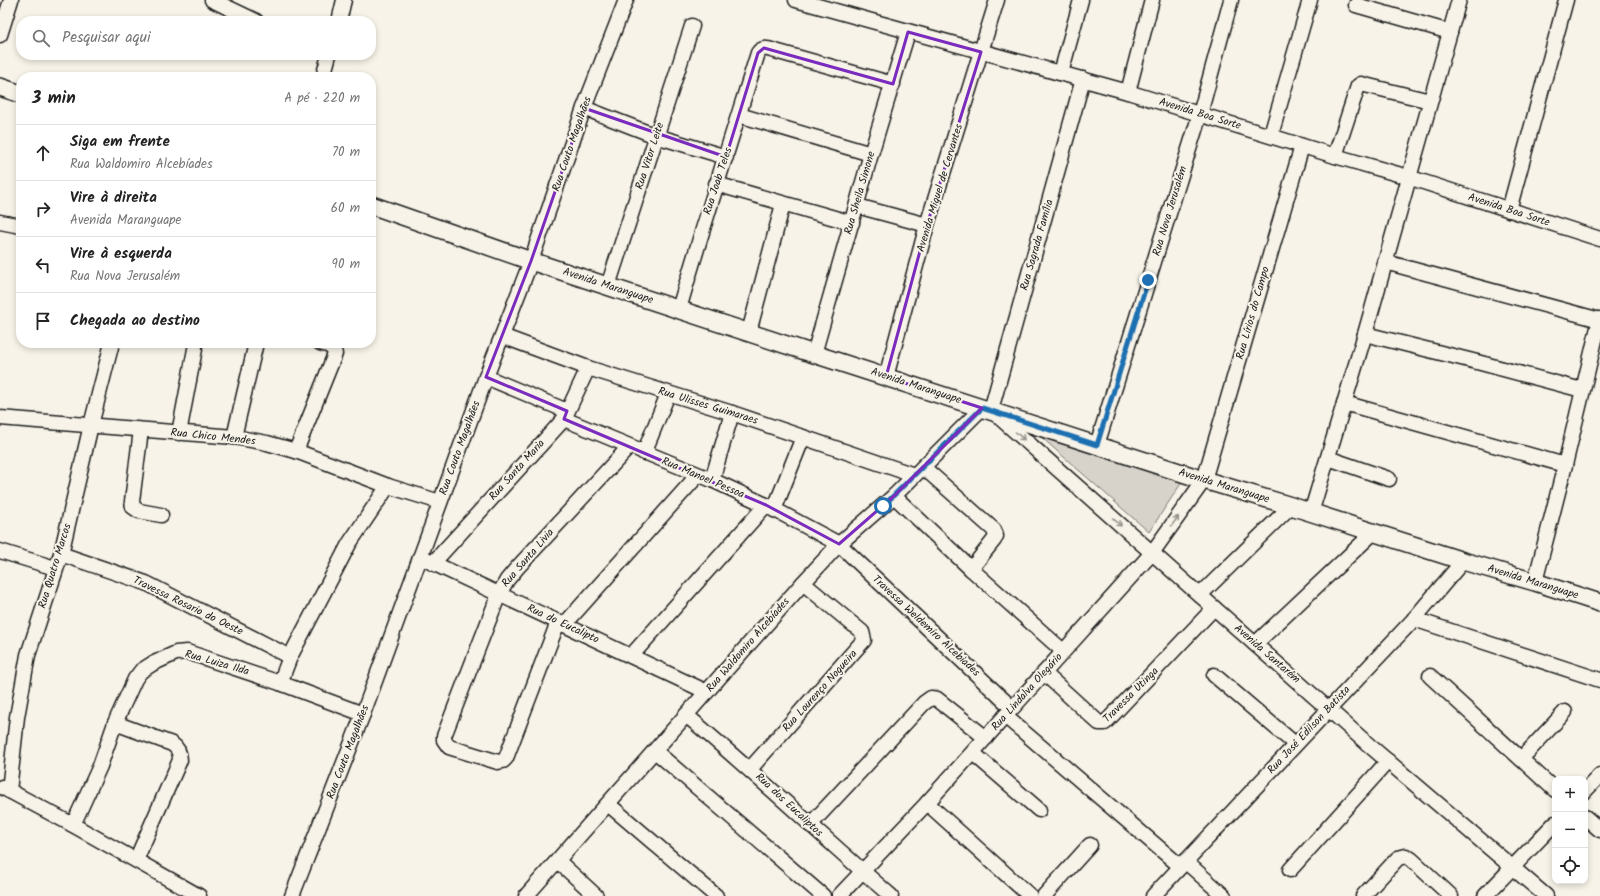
<!DOCTYPE html>
<html lang="pt">
<head>
<meta charset="utf-8">
<style>
  :root { --surface:#fff; --page:#f2f2f2; --text:#222; --muted:#767676; --line:#e0e0e0 }
  body { margin:0; font-family:Kalam,sans-serif; background:var(--page); color:var(--text) }
  .controls { position:absolute; right:12px; bottom:12px; display:grid; overflow:hidden; border-radius:8px; box-shadow:0 2px 6px #0003 }
  .controls button { width:36px; height:36px; display:grid; place-items:center; padding:0; border:0; border-bottom:1px solid var(--line); background:var(--surface); color:var(--text); font:20px sans-serif }
  .stop { position:absolute; width:12px; height:12px; margin:-9px; border:3px solid #1f6fb2; border-radius:50%; background:#fff }
  .stop.end { background:#1f6fb2; border-color:#fff; box-shadow:0 1px 4px #0008 }
  .list { margin:0; padding:0; list-style:none }
  h2 { display:flex; justify-content:space-between; align-items:center; height:52px; margin:0; padding:0 16px; font-size:17px }
  h2 small { font-size:13px; font-weight:400; color:var(--muted) }
  .list li { display:grid; grid-template-columns:26px 1fr auto; gap:12px; align-items:center; box-sizing:border-box; height:56px; padding:0 16px; border-top:1px solid var(--line) }
  .list b { display:block; font-size:15px; white-space:nowrap }
  .list p { margin:0; font-size:13px; white-space:nowrap; color:var(--muted) }
  .list em { font-size:13px; font-style:normal; color:var(--muted) }
  .icon { flex:none; width:22px; height:22px; fill:none; stroke:currentColor; stroke-width:2; stroke-linecap:round; stroke-linejoin:round }
  .map { position:relative; flex:none; width:1600px; height:896px; overflow:hidden }
  .search { position:absolute; background:var(--surface); box-shadow:0 2px 6px #0003; left:16px; top:16px; width:360px; height:44px; display:flex; align-items:center; gap:10px; box-sizing:border-box; padding:0 14px; border-radius:16px; color:var(--muted); font-size:15px }
  .panel { position:absolute; background:var(--surface); box-shadow:0 2px 6px #0003; left:16px; top:72px; width:360px; height:276px; border-radius:16px }
  .map>svg:first-child { display:block }
  .green { fill:#d7d3cb; stroke:#7a7874 }
  .lines { fill:none; stroke-linecap:round; stroke-linejoin:round }
  .minor-casing { stroke:#1c1c1c; stroke-width:17 }
  .major-casing { stroke:#1c1c1c; stroke-width:20 }
  .minor { stroke:#f7f3e8; stroke-width:14 }
  .major { stroke:#f7f3e8; stroke-width:17 }
  .oneway { stroke:#94928c }
  .route { stroke:#1f6fb2; stroke-width:5 }
  .marked { fill:none; stroke:#7b2cbf; stroke-width:3; stroke-linejoin:round }
  .labels { text-anchor:middle; dominant-baseline:central; stroke-width:4; stroke-linejoin:round; paint-order:stroke }
  .street-label { font-size:11px; fill:#1c1c1c; stroke:#f7f3e8 }
</style>
</head>
<body>
<div class="map">
<svg width="1600" height="896" viewBox="0 0 1600 896">
  <rect width="100%" height="100%" fill="#f7f3e8"/>
  <filter id="ink" filterUnits="userSpaceOnUse"><feTurbulence type="fractalNoise" baseFrequency=".025" numOctaves="2"/><feDisplacementMap in="SourceGraphic" scale="8" xChannelSelector="R" yChannelSelector="G"/><feConvolveMatrix kernelMatrix="1 2 1 2 8 2 1 2 1" color-interpolation-filters="sRGB"/></filter>
  <g filter="url(#ink)">
    <polygon class="green" points="1040,436 1182,482 1149,532"/>
    <g class="lines">
      <defs>
        <g id="minor">
          <polyline points="212,0 256,21"/>
          <polyline points="796,0 1128,92 1335,156 1408,177 1600,239"/>
          <polyline points="1356,5 1450,32"/>
          <polyline points="339,21 344,0"/>
          <polyline points="0,35 11,0"/>
          <polyline points="1061,73 1081,0"/>
          <polyline points="323,77 329,55"/>
          <polyline points="1083,79 991,410 1370,746 1546,896"/>
          <polyline points="1128,92 1152,0"/>
          <polyline points="584,108 656,136 726,157"/>
          <polyline points="739,115 871,154"/>
          <polyline points="1271,135 1310,0"/>
          <polyline points="1335,156 1358,86 1361,84 1430,101"/>
          <polyline points="716,184 852,223"/>
          <polyline points="857,206 927,225"/>
          <polyline points="1509,210 1566,0"/>
          <polyline points="0,222 21,226"/>
          <polyline points="1385,262 1600,320"/>
          <polyline points="608,286 692,26"/>
          <path d="M679,309C704,223 731,139 758,53C761,49 763,48 768,49L893,84"/>
          <polyline points="749,332 783,204"/>
          <polyline points="1365,334 1477,362 1582,390"/>
          <polyline points="502,336 588,368 732,413 914,475"/>
          <polyline points="814,354 871,154 908,32"/>
          <polyline points="486,377 567,411"/>
          <polyline points="886,377 927,225 997,0"/>
          <polyline points="1344,403 1565,465"/>
          <polyline points="0,418 234,437 267,443 296,451 388,486 440,502"/>
          <polyline points="564,419 712,480 766,505 839,544 1012,708"/>
          <polyline points="141,430 132,501 133,507 139,511 161,515"/>
          <polyline points="179,433 195,349"/>
          <polyline points="234,437 256,343"/>
          <polyline points="1097,445 1200,114 1231,0"/>
          <path d="M296,451L335,354C333,346 328,345 320,343"/>
          <polyline points="644,453 668,394"/>
          <polyline points="1328,458 1389,479"/>
          <polyline points="923,467 994,530 996,536 994,540 971,569"/>
          <polyline points="712,480 732,413"/>
          <polyline points="894,496 971,569 1063,651"/>
          <polyline points="774,510 803,437"/>
          <polyline points="1311,513 1365,334 1459,0"/>
          <polyline points="0,551 55,568"/>
          <polyline points="61,554 146,583 290,657"/>
          <polyline points="420,557 707,692"/>
          <polyline points="433,563 564,419 588,368"/>
          <polyline points="1535,582 1565,465 1600,319"/>
          <polyline points="1200,595 1291,506"/>
          <polyline points="1414,619 1600,680"/>
          <polyline points="558,622 506,758 503,761 498,762 449,747 444,740 444,736 499,594 507,580 517,568 629,447"/>
          <polyline points="564,625 698,475"/>
          <polyline points="1255,644 1373,533"/>
          <polyline points="631,656 766,505"/>
          <polyline points="1044,673 1099,723 1105,723 1214,608"/>
          <polyline points="1214,675 1295,744"/>
          <polyline points="1430,676 1555,790"/>
          <polyline points="280,683 290,657 349,544 388,486"/>
          <path d="M686,715C756,774 822,836 891,896"/>
          <polyline points="1005,716 1180,866"/>
          <path d="M115,723L172,744C178,748 180,752 180,760L136,860"/>
          <polyline points="655,751 823,896"/>
          <polyline points="973,753 1039,810"/>
          <polyline points="1521,759 1565,712"/>
          <polyline points="750,769 864,640 862,632 803,583"/>
          <polyline points="2,787 73,825 199,896"/>
          <polyline points="9,791 17,717 28,655 61,554 91,425 112,343"/>
          <polyline points="1585,791 1600,775"/>
          <polyline points="927,803 1030,896"/>
          <polyline points="608,804 716,896"/>
          <polyline points="1585,817 1600,830"/>
          <polyline points="73,825 100,766 115,723 135,679 141,671 152,664 176,653 187,652 280,683 363,714"/>
          <polyline points="810,825 924,703 931,698 937,699 986,738"/>
          <polyline points="558,861 596,896"/>
          <polyline points="1185,861 1224,896"/>
          <polyline points="1290,870 1388,761"/>
          <polyline points="292,896 363,714 486,377 531,261 584,108 626,0"/>
          <polyline points="526,896 803,583 839,544 894,496 982,408"/>
          <polyline points="839,896 927,803 1152,553 1204,480 1302,146"/>
          <polyline points="1044,896 1090,845"/>
          <polyline points="1153,896 1414,619 1463,561"/>
          <polyline points="1363,896 1398,858 1406,856 1411,859 1451,896"/>
          <polyline points="1485,896 1555,823"/>
        </g>
        <g id="major">
          <polyline points="0,87 21,94"/>
          <polyline points="371,205 531,261 814,354 1204,480 1291,506 1463,561 1535,582 1600,603"/>
        </g>
      </defs>
      <use href="#minor" class="minor-casing"/>
      <use href="#major" class="major-casing"/>
      <use href="#minor" class="minor"/>
      <use href="#major" class="major"/>
    </g>
    <defs><path id="oneway-shaft" d="M-6 0H5M1.5-3L5.5 0L1.5 3" fill="none" stroke-width="1.6" stroke-linecap="round" stroke-linejoin="round"/></defs>
    <g class="oneway">
      <use href="#oneway-shaft" transform="translate(1020 436) rotate(42)"/>
      <use href="#oneway-shaft" transform="translate(1175 521) rotate(-54)"/>
      <use href="#oneway-shaft" transform="translate(1117 522) rotate(42)"/>
    </g>
  </g>
  <g class="lines" filter="url(#ink)">
    <polyline class="route" points="883,506 982,408 1097,445 1148,280"/>
  </g>
  <path class="marked" d="M908,32L981,52L927,225L886,377L982,408L894,496L839,544L766,505L564,419L567,411L486,377L531,261L584,108L726,157L758,53L764,48L893,84Z"/>
  <g class="labels">
    <g class="street-label">
      <text transform="translate(1200 114) rotate(17)">Avenida Boa Sorte</text>
      <text transform="translate(572 144) rotate(-71)">Rua Couto Magalhães</text>
      <text transform="translate(650 156) rotate(-72)">Rua Vitor Leite</text>
      <text transform="translate(718 181) rotate(-72)">Rua Joab Teles</text>
      <text transform="translate(940 188) rotate(-73)">Avenida Miguel de Cervantes</text>
      <text transform="translate(860 193) rotate(-74)">Rua Sheila Simone</text>
      <text transform="translate(1509 210) rotate(18)">Avenida Boa Sorte</text>
      <text transform="translate(1170 211) rotate(-73)">Rua Nova Jerusalém</text>
      <text transform="translate(1037 245) rotate(-74)">Rua Sagrada Família</text>
      <text transform="translate(608 286) rotate(18)">Avenida Maranguape</text>
      <text transform="translate(1253 313) rotate(-74)">Rua Lírios do Campo</text>
      <text transform="translate(916 386) rotate(18)">Avenida Maranguape</text>
      <text transform="translate(708 406) rotate(17)">Rua Ulisses Guimaraes</text>
      <text transform="translate(213 437) rotate(6)">Rua Chico Mendes</text>
      <text transform="translate(460 448) rotate(-70)">Rua Couto Magalhães</text>
      <text transform="translate(517 470) rotate(-48)">Rua Santa Maria</text>
      <text transform="translate(703 478) rotate(23)">Rua Manoel Pessoa</text>
      <text transform="translate(1224 486) rotate(17)">Avenida Maranguape</text>
      <text transform="translate(528 558) rotate(-49)">Rua Santa Livia</text>
      <text transform="translate(55 566) rotate(-73)">Rua Quatro Marcos</text>
      <text transform="translate(1533 582) rotate(17)">Avenida Maranguape</text>
      <text transform="translate(188 606) rotate(26)">Travessa Rosario do Oeste</text>
      <text transform="translate(563 624) rotate(25)">Rua do Eucalipto</text>
      <text transform="translate(926 626) rotate(43)">Travessa Weldemiro Alcebiades</text>
      <text transform="translate(748 645) rotate(-49)">Rua Waldomiro Alcebíades</text>
      <text transform="translate(1267 654) rotate(41)">Avenida Santarém</text>
      <text transform="translate(217 663) rotate(16)">Rua Luiza Ilda</text>
      <text transform="translate(820 691) rotate(-48)">Rua Lourenço Nogueira</text>
      <text transform="translate(1027 692) rotate(-48)">Rua Lindalva Olegário</text>
      <text transform="translate(1131 695) rotate(-45)">Travessa Utinga</text>
      <text transform="translate(1309 730) rotate(-47)">Rua José Edilson Batista</text>
      <text transform="translate(348 752) rotate(-69)">Rua Couto Magalhães</text>
      <text transform="translate(789 805) rotate(43)">Rua dos Eucaliptos</text>
    </g>
  </g>
</svg>
<div class="controls">
<button>+</button>
<button>−</button>
<button><svg class="icon" aria-label="locate" viewBox="0 0 24 24"><circle cx="12" cy="12" r="6"/><path d="M12 2v4M12 18v4M2 12h4M18 12h4"/></svg></button>
</div>
<div class="stop" style="left:883px;top:506px"></div>
<div class="stop end" style="left:1148px;top:280px"></div>
<div class="search"><svg class="icon" aria-label="search" viewBox="0 0 24 24"><circle cx="10" cy="10" r="6"/><path d="M15 15l6 6"/></svg>Pesquisar aqui</div>
<section class="panel">
<h2>3 min<small>A pé · 220 m</small></h2>
<ul class="list">
<li><svg class="icon" aria-label="ahead" viewBox="0 0 24 24"><path d="M12 20V5M6 11l6-6 6 6"/></svg><div><b>Siga em frente</b><p>Rua Waldomiro Alcebíades</p></div><em>70 m</em></li>
<li><svg class="icon" aria-label="right" viewBox="0 0 24 24"><path d="M7 20v-9h11M14 6l5 5-5 5"/></svg><div><b>Vire à direita</b><p>Avenida Maranguape</p></div><em>60 m</em></li>
<li><svg class="icon" aria-label="left" viewBox="0 0 24 24"><path d="M17 20v-9H6M10 6l-5 5 5 5"/></svg><div><b>Vire à esquerda</b><p>Rua Nova Jerusalém</p></div><em>90 m</em></li>
<li><svg class="icon" aria-label="arrive" viewBox="0 0 24 24"><path d="M6 21V4h12l-3 4 3 4H6"/></svg><div><b>Chegada ao destino</b></div></li>
</ul>
</section>
</div>
</body>
</html>
